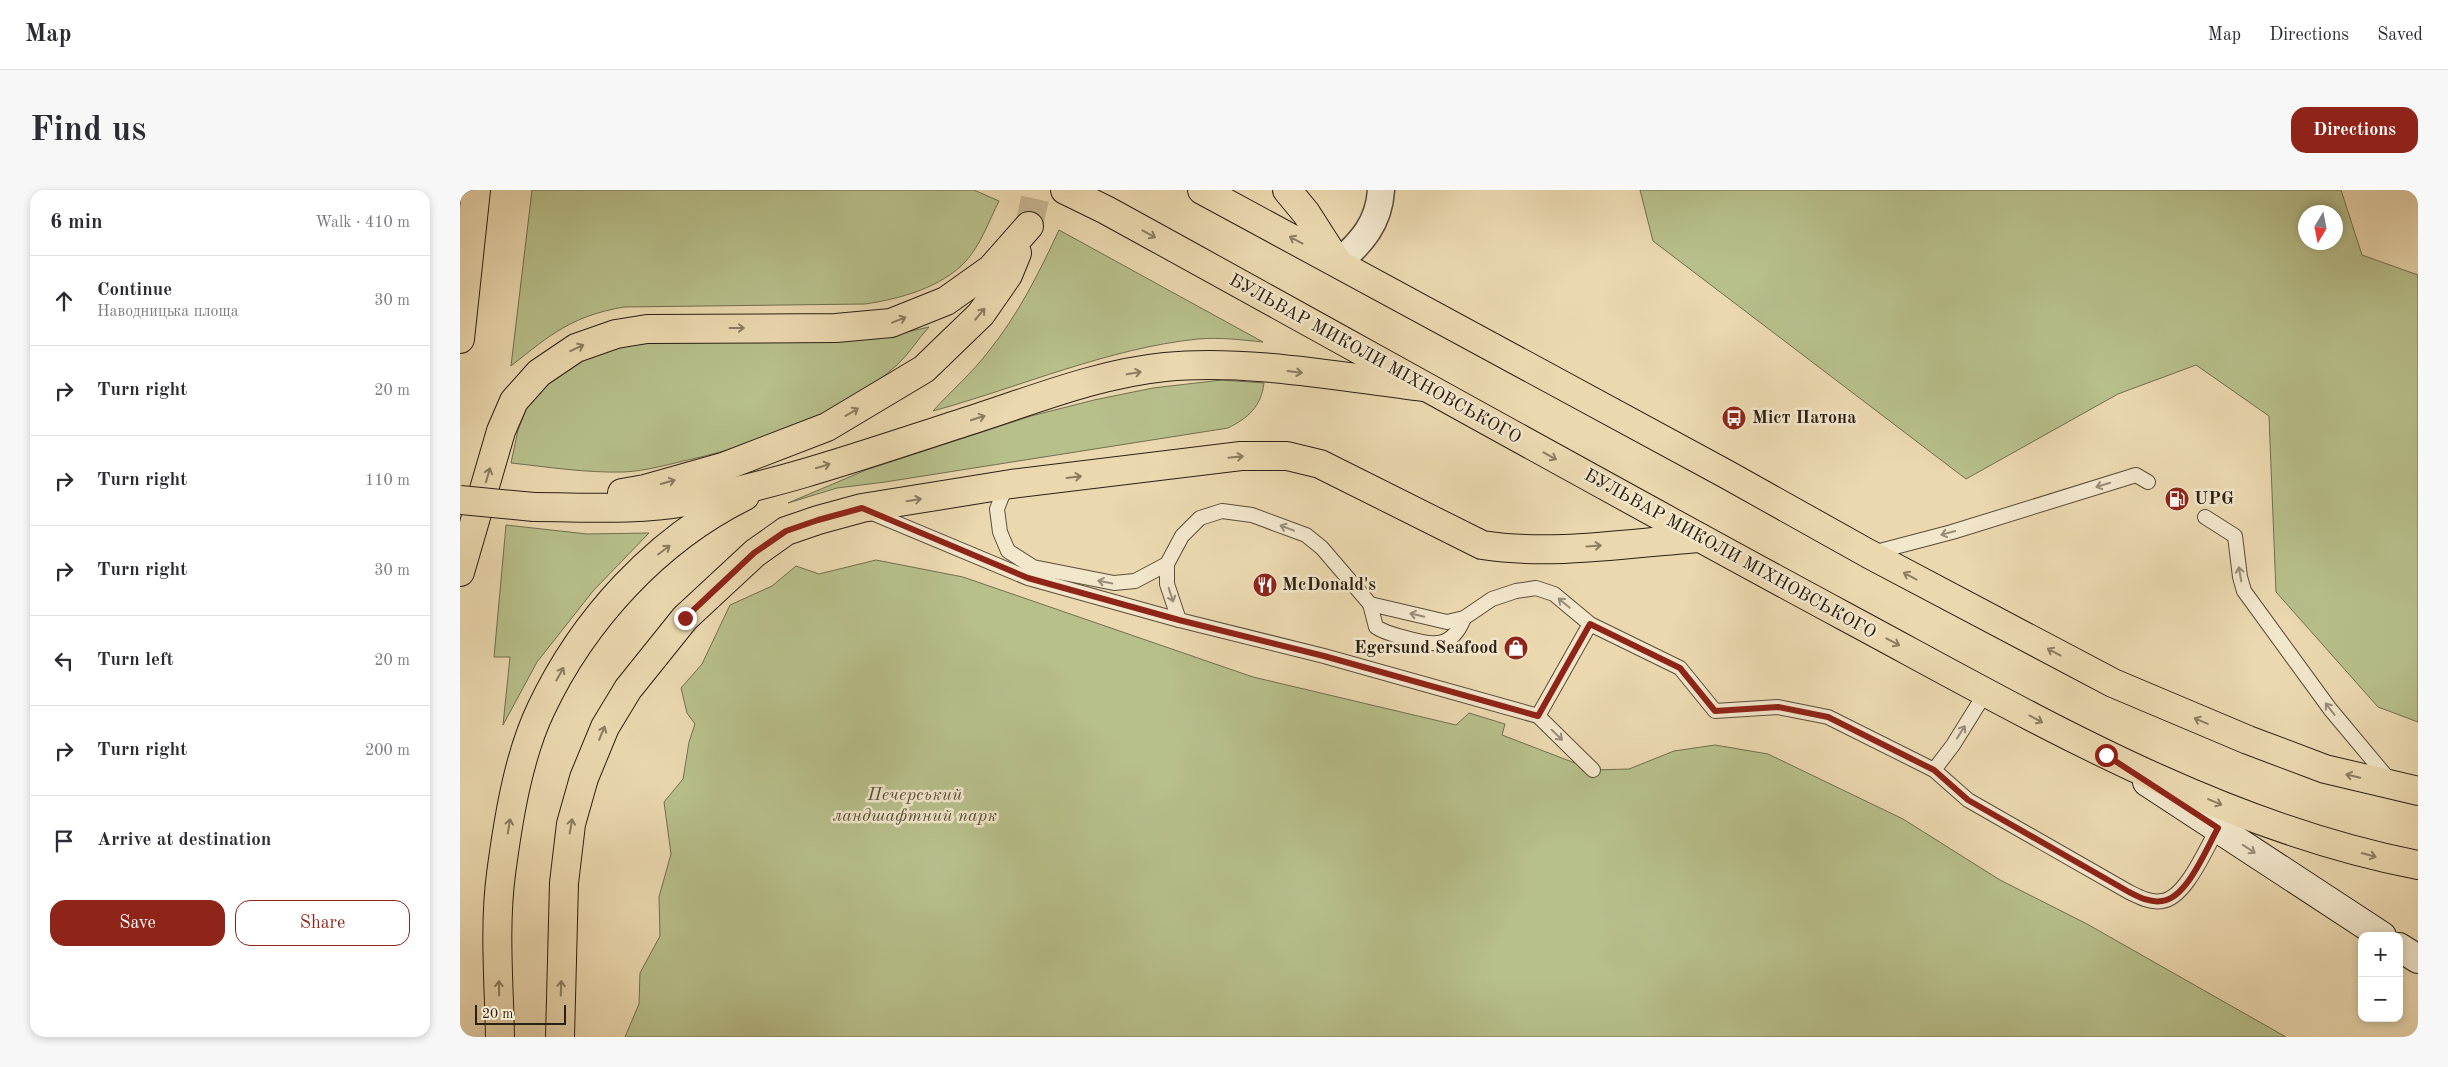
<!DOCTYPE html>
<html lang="en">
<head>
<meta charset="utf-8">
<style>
  :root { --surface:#fff; --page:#f7f7f7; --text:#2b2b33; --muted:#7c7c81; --line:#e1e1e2; --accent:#8f2418 }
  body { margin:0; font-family:"Old Standard TT",serif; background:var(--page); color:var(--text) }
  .controls { position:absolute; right:15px; bottom:15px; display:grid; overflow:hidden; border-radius:10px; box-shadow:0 2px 8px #0003 }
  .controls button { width:45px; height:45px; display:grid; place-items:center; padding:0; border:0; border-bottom:1px solid var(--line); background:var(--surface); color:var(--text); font:25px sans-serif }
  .compass { position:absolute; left:1838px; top:15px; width:45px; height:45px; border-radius:50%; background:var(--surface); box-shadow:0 2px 8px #0003; rotate:190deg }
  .scale { position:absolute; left:15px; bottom:12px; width:91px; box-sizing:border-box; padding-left:5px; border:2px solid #2b1f12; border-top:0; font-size:14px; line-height:18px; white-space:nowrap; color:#2b1f12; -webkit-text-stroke:4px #f2e6cb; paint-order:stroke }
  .stop { position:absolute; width:15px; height:15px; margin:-11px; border:4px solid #8f2418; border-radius:50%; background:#fff }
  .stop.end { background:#8f2418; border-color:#fff; box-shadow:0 1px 5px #0008 }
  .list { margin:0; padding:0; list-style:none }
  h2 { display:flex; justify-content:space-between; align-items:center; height:65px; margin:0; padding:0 20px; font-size:21px }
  h2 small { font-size:16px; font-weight:400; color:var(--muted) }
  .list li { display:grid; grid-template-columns:32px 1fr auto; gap:15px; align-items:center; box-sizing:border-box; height:90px; padding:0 20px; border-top:1px solid var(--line) }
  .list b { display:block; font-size:19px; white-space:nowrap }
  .list p { margin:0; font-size:16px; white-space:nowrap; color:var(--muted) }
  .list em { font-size:16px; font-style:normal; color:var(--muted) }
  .actions { display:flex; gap:10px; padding:15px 20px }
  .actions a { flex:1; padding:11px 0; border:1px solid var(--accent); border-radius:15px; text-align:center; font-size:18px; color:var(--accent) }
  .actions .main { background:var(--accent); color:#fff }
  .icon { flex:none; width:28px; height:28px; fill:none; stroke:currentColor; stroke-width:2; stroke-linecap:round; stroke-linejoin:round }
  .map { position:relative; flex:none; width:1958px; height:847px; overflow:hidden; border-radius:15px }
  header { display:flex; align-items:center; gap:30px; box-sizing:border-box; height:70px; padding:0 25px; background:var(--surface); border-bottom:1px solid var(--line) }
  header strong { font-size:24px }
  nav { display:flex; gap:28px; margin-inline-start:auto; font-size:18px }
  .intro { display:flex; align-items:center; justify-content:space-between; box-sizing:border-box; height:120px; padding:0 30px }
  h1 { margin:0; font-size:35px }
  .button { padding:12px 22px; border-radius:15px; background:var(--accent); color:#fff; font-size:18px; font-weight:700 }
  main { display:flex; gap:30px; padding:0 30px }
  aside { flex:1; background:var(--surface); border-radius:15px; box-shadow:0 2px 8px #0003 }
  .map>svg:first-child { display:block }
  .green { fill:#b7bf8b; stroke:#716f4e; fill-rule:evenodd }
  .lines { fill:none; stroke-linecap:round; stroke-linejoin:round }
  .primary-tunnel { stroke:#c5b390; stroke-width:28; stroke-dasharray:28 14; stroke-linecap:butt }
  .lane-casing { stroke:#5b4d39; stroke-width:16 }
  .street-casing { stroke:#5b4d39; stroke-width:29 }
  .secondary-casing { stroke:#2b1f12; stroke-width:30 }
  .primary-casing { stroke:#2b1f12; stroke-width:30 }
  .highway-casing { stroke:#2b1f12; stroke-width:30 }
  .lane { stroke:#f2e6cb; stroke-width:14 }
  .street { stroke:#f2e6cb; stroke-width:26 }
  .secondary { stroke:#f2e6cb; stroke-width:28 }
  .primary { stroke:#ebd8af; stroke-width:28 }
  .highway { stroke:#ebd8af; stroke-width:28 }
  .primary-bridge-casing { stroke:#2b1f12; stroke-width:30; stroke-linecap:butt }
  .primary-bridge { stroke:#ebd8af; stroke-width:28 }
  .oneway { stroke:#8b7c60 }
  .oneway2 { stroke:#988c78 }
  .route { stroke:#8f2418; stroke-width:6 }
  .labels { text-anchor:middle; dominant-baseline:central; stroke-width:5; stroke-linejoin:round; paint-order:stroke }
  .street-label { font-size:18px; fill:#2b1f12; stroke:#f2e6cb }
  .poi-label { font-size:18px; font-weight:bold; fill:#2b1f12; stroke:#f2e6cb; text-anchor:start }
  .park-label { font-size:18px; font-style:italic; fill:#554f36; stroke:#f2e6cb }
</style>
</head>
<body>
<header>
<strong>Map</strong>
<nav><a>Map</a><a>Directions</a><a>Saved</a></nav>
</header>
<div class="intro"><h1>Find us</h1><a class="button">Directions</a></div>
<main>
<aside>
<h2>6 min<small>Walk · 410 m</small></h2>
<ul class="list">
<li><svg class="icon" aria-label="ahead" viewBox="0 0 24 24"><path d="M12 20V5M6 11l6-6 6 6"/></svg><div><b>Continue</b><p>Наводницька площа</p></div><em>30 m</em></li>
<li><svg class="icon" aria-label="right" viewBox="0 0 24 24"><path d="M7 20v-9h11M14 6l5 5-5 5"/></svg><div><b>Turn right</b></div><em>20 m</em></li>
<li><svg class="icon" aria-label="right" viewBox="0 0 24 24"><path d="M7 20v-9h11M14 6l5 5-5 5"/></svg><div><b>Turn right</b></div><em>110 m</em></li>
<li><svg class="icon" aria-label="right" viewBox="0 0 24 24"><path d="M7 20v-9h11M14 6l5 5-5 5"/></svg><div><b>Turn right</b></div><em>30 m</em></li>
<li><svg class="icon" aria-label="left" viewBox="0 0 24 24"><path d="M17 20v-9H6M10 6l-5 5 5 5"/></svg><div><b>Turn left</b></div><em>20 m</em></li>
<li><svg class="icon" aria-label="right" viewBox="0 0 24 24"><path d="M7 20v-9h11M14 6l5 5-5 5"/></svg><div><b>Turn right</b></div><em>200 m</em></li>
<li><svg class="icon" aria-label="arrive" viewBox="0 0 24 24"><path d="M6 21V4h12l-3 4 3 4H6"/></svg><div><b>Arrive at destination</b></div></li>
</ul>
<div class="actions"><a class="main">Save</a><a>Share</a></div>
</aside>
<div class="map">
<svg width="1958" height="847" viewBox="0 0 1958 847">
  <rect width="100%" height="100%" fill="#ebd8af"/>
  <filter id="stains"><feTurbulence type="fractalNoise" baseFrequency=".004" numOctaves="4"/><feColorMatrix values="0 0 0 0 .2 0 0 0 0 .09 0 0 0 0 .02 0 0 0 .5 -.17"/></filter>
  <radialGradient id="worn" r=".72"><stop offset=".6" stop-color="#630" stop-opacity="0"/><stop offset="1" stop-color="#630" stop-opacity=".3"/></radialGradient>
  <g class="green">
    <path d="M72,0H514L539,11C529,31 521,54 506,71C481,98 439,109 405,114L164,117C112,126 91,144 51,176Z"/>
    <path d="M1180,0H1881L1902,65L1958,85V532L1918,517L1816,402L1809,226L1736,175L1658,204L1506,289L1193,51ZM1846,22H1876V52H1846Z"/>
    <path d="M599,40L803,152C782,150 760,147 738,149C649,158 560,197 473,221C491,201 512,183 528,162C558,125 579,83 599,40Z"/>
    <path d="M469,137C458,149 449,164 437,175C380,226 305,252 232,269C210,274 186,281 164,282C126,283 88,277 51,273L58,240L69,212L103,178L157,154L438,144Z"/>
    <path d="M762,190L804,193C801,217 788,228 768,238L425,292L377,298L328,313L406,280L571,226L634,210L693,198Z"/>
    <polygon points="46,335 127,344 189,343 133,401 77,472 43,535 50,467 34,467"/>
    <polygon points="416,370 503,387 793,487 996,535 1009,523 1045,534 1042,545 1133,580 1169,579 1214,561 1255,555 1308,564 1443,629 1540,690 1627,734 1826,847 165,847 179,814 180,783 200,746 199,707 211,664 204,612 223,589 229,552 235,534 227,523 221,498 242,474 270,415 312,396 336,376 359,384"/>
  </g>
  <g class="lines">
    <polyline class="primary-tunnel" points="569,36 577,0"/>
    <defs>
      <g id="lane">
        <polyline points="551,294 542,306 537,319 540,342 548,361 573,377 654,393 675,391 707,374"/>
        <polyline points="410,322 568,388 719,430 864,466 1078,526 1133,580"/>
        <polyline points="1745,327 1775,346 1780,387 1784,401 1870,519 1931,592"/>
        <polyline points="1412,363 1492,342 1676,285 1688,292"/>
        <path d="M910,414L916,437C925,443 935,445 946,448C973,456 992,459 1004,428"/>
        <path d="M719,430L707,394V374L722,346L740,328L762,321L792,325L846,345L862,358L910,414L987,432L1004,428L1032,409L1056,401L1076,398L1094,404L1130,434L1220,478L1255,521L1318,517L1368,527L1474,580L1508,610L1669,702C1679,707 1690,713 1702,711C1726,708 1746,658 1758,638"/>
        <polyline points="1078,526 1130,434"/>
        <polyline points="1474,580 1493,555 1526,502"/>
      </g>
      <path id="street" d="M878,73C902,52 919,33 921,0"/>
      <g id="secondary">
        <polyline points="1687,592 1922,746"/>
        <polyline points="1939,757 1958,769"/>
      </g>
      <g id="primary">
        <polyline points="827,0 846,23 878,73"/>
        <polyline points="0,149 16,0"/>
        <polyline points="162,303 185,299 263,277 367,237 464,179 521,124 548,85 557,63"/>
        <path d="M74,317C124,317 176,321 225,312C319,295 412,262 502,233C569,212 635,184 705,177C788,169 881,187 964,197"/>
        <polyline points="0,382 41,241 54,211 79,183 116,158 156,144 187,139 376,138 431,133 486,111 531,79 569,36"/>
        <path d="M40,847C39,793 34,737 41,684C48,631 58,567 81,519C123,430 196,350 285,306"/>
        <path d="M100,847L104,693L111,634L124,588L145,537L168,499L225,428L295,363L326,341L358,330L402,318L551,294L781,266H827L860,274L1022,355C1093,366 1168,353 1240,348"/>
      </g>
      <g id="highway">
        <path d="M605,0L646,20C892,155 1137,293 1384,426C1565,523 1755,636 1958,675"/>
        <polyline points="742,0 1266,284 1409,364 1653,493 1788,550 1865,579 1958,601"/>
      </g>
    </defs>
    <use href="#lane" class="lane-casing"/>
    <use href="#street" class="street-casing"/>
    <use href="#secondary" class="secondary-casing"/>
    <use href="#primary" class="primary-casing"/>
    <use href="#highway" class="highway-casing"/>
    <use href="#lane" class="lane"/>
    <use href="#street" class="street"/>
    <use href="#secondary" class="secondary"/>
    <use href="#primary" class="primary"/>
    <use href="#highway" class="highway"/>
    <defs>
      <polyline id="primary-bridge" points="0,310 74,317"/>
    </defs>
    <use href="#primary-bridge" class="primary-bridge-casing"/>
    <use href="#primary-bridge" class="primary-bridge"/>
  </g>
  <defs><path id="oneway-shaft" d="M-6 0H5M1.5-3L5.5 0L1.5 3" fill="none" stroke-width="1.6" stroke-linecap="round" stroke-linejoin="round" transform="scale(1.25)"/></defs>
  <g class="oneway">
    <use href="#oneway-shaft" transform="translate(689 44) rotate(29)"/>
    <use href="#oneway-shaft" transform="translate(836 50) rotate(-152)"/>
    <use href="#oneway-shaft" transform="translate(520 124) rotate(-50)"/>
    <use href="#oneway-shaft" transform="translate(439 130) rotate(-21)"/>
    <use href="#oneway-shaft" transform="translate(277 138)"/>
    <use href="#oneway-shaft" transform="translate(117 158) rotate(-25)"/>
    <use href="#oneway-shaft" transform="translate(835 182) rotate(7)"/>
    <use href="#oneway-shaft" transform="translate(674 183) rotate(-10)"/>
    <use href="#oneway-shaft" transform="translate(392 222) rotate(-31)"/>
    <use href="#oneway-shaft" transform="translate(518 228) rotate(-18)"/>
    <use href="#oneway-shaft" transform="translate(1090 266) rotate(29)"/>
    <use href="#oneway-shaft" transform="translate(776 267) rotate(-6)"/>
    <use href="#oneway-shaft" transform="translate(363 276) rotate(-17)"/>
    <use href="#oneway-shaft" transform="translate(28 285) rotate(-74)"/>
    <use href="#oneway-shaft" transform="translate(614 287) rotate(-7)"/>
    <use href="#oneway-shaft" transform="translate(208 292) rotate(-16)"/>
    <use href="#oneway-shaft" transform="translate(454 310) rotate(-9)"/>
    <use href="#oneway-shaft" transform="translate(1134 356) rotate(-4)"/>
    <use href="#oneway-shaft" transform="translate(204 360) rotate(-37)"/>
    <use href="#oneway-shaft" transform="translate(1450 386) rotate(-152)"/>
    <use href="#oneway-shaft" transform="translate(1433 452) rotate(28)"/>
    <use href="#oneway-shaft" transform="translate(1594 462) rotate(-152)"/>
    <use href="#oneway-shaft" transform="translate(100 484) rotate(-61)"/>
    <use href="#oneway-shaft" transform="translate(1576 529) rotate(28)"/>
    <use href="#oneway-shaft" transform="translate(1741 531) rotate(-157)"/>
    <use href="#oneway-shaft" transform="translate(142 543) rotate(-67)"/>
    <use href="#oneway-shaft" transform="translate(1893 586) rotate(-166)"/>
    <use href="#oneway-shaft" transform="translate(1755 612) rotate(23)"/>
    <use href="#oneway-shaft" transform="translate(49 636) rotate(-81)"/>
    <use href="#oneway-shaft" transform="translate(111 636) rotate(-80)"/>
    <use href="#oneway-shaft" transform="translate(1909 665) rotate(16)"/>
    <use href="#oneway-shaft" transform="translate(39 798) rotate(-91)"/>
    <use href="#oneway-shaft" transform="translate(101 798) rotate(-88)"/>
  </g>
  <g class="oneway2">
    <use href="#oneway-shaft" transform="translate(1643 295) rotate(163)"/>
    <use href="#oneway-shaft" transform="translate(827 338) rotate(-159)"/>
    <use href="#oneway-shaft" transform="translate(1488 343) rotate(165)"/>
    <use href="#oneway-shaft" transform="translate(1780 384) rotate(-100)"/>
    <use href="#oneway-shaft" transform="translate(645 392) rotate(-168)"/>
    <use href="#oneway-shaft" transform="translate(711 405) rotate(72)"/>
    <use href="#oneway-shaft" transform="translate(1104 413) rotate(-140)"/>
    <use href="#oneway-shaft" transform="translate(957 425) rotate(-167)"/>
    <use href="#oneway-shaft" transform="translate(1870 519) rotate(-128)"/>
    <use href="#oneway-shaft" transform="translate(1501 542) rotate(-58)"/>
    <use href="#oneway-shaft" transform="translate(1097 545) rotate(44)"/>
    <use href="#oneway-shaft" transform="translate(1789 659) rotate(33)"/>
  </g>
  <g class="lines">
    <path class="route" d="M225,428L294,363L326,341L358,330L402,318L568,388L719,430L864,466L1078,526L1130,434L1220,478L1255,521L1318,517L1368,527L1474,580L1508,610L1669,702C1679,707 1690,713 1702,711C1727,708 1746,659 1758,638L1646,565"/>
  </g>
  <defs>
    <symbol id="bus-disc" viewBox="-11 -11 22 22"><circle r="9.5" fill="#8f2418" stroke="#f2e6cb"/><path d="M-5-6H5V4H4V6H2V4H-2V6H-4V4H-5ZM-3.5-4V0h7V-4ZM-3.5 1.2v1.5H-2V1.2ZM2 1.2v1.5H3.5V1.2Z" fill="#fff"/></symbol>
    <symbol id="fuel-disc" viewBox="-11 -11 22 22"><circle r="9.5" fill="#8f2418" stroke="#f2e6cb"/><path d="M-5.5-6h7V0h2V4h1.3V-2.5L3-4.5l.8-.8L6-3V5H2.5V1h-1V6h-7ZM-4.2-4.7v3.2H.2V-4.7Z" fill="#fff"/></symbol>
    <symbol id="restaurant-disc" viewBox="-11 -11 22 22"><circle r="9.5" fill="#8f2418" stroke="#f2e6cb"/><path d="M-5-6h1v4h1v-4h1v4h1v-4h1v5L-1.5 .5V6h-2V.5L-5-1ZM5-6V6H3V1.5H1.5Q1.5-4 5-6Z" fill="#fff"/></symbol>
    <symbol id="shop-disc" viewBox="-11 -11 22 22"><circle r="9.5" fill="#8f2418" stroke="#f2e6cb"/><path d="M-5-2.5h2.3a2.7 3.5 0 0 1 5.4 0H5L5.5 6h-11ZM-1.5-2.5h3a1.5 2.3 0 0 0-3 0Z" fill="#fff"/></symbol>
  </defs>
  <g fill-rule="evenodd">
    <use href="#bus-disc" x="1260" y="214" width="28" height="28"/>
    <use href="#fuel-disc" x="1703" y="295" width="28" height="28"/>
    <use href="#restaurant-disc" x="791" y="381" width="28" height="28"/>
    <use href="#shop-disc" x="1042" y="444" width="28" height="28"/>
  </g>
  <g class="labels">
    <g class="street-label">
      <text transform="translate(915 169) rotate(29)">БУЛЬВАР МИКОЛИ МІХНОВСЬКОГО</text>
      <text transform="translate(1270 364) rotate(29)">БУЛЬВАР МИКОЛИ МІХНОВСЬКОГО</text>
    </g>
    <g class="poi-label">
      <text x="1292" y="228">Міст Патона</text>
      <text x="1734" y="309">UPG</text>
      <text x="822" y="395">McDonald's</text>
      <text x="1038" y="458" text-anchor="end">Egersund Seafood</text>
    </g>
    <g class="park-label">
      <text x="455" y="605">Печерський<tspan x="455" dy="21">ландшафтний парк</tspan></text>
    </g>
  </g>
  <rect width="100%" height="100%" filter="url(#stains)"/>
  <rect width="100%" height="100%" fill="url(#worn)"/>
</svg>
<div class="controls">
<button>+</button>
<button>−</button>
</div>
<svg class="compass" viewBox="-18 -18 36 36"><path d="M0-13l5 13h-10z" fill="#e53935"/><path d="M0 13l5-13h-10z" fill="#7c7c81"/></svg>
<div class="scale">20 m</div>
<div class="stop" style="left:1646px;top:565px"></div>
<div class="stop end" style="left:225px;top:428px"></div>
</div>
</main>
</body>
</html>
